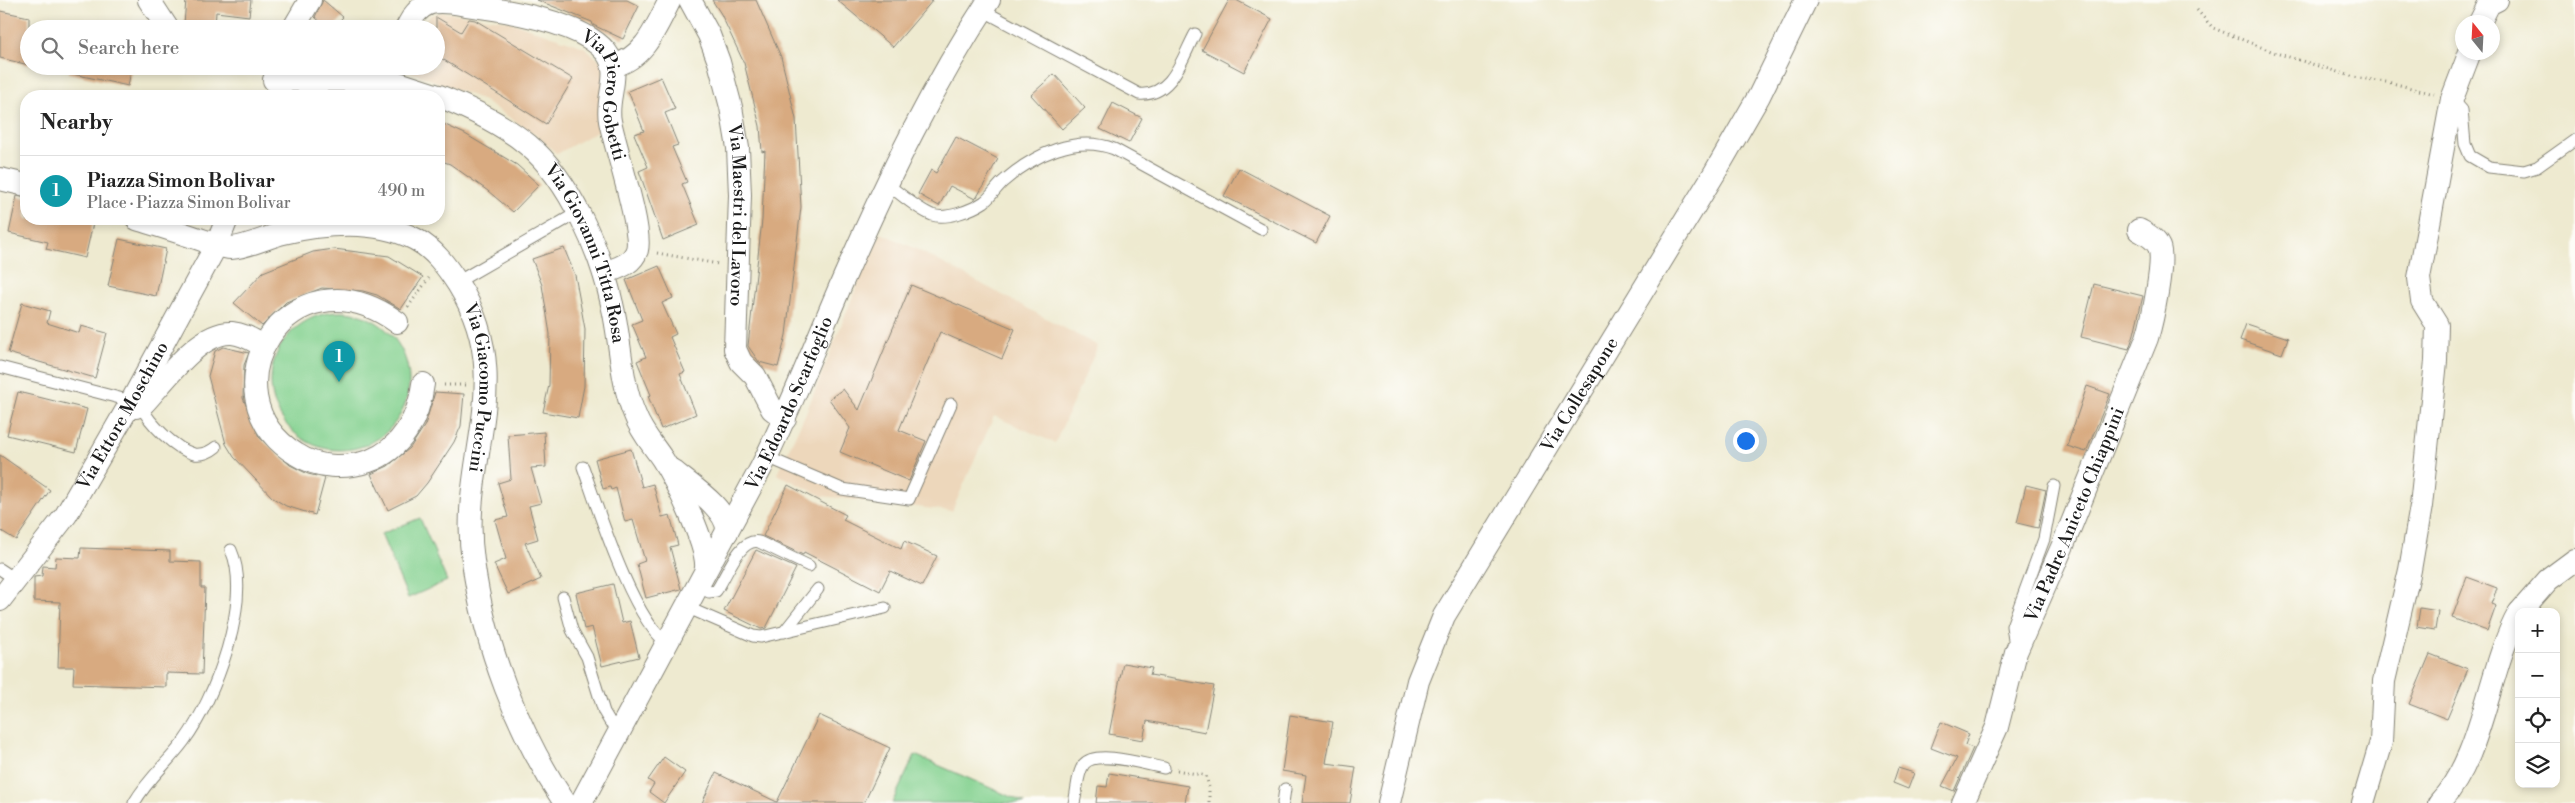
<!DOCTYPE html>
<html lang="en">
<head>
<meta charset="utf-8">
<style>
  :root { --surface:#fff; --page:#f2f2f2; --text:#222; --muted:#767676; --line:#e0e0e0; --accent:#1a73e8 }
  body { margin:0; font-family:"Libre Bodoni",serif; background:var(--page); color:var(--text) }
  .controls { position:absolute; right:15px; bottom:15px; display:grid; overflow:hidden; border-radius:10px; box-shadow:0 2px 8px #0003 }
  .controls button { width:45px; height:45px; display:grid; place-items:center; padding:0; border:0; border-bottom:1px solid var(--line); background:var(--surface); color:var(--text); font:25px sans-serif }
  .compass { position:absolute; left:2455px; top:15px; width:45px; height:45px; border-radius:50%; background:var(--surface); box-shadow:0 2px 8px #0003; rotate:342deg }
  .you { position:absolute; left:1745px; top:440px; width:18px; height:18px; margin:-12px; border:4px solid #fff; border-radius:50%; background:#1a73e8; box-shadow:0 0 0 8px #1a73e833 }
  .badge { display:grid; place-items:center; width:32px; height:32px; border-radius:50%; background:var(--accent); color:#fff; font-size:16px; font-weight:700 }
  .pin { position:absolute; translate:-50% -41px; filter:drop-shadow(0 1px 2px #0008) }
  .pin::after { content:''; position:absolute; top:26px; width:18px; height:15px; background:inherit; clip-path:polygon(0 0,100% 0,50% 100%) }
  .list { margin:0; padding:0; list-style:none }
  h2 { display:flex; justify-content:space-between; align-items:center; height:65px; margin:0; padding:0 20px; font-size:21px }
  h2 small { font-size:16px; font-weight:400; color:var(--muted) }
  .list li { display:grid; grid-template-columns:32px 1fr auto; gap:15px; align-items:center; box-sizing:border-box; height:70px; padding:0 20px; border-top:1px solid var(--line) }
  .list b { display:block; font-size:19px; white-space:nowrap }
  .list p { margin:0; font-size:16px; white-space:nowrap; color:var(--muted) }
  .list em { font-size:16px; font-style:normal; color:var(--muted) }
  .icon { flex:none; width:28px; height:28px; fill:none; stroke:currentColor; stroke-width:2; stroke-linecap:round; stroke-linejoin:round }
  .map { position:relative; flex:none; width:2575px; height:803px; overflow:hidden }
  .search { position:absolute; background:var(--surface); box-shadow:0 2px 8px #0003; left:20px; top:20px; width:425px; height:55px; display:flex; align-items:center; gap:12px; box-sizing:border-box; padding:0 18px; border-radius:28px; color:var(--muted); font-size:19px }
  .panel { position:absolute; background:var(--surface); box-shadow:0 2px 8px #0003; left:20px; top:90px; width:425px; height:135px; border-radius:20px }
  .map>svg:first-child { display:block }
  .built { fill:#edd7bb }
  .green { fill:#85d291; stroke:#507756 }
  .building { fill:#d8aa80 }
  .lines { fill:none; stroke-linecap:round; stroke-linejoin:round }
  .service-casing { stroke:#858376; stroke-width:13 }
  .minor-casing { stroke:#858376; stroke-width:24 }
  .path { stroke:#858376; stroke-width:3; stroke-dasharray:1 4; stroke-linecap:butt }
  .service { stroke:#fff; stroke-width:11 }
  .minor { stroke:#fff; stroke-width:22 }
  .labels { text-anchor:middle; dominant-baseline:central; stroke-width:4; stroke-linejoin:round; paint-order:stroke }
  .street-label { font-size:18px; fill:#1c1c1c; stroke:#fdfcf7 }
</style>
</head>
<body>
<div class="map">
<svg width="2575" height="803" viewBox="0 0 2575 803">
  <rect width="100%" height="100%" fill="#fdfcf7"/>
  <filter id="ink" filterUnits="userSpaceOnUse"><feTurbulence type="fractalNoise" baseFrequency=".02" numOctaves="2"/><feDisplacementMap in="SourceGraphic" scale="10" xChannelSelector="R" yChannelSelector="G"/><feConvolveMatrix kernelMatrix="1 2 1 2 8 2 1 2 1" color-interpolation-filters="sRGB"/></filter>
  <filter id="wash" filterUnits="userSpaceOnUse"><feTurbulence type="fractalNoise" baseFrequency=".0096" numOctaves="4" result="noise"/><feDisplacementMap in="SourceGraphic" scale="20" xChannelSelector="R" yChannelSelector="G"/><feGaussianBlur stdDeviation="1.12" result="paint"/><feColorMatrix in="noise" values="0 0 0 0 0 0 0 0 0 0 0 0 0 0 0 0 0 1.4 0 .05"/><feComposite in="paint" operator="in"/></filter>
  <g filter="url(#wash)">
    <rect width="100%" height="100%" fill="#eeead0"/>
    <g class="built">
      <polygon points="443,12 508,21 584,47 605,65 601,129 557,154 536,135 481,99 406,70 405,66 436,66 436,29 420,29 431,15"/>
      <polygon points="881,233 914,248 1098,346 1055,443 994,416 952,511 822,496 777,474 805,415 859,281"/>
    </g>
    <g class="green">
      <circle cx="340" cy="381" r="69"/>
      <polygon points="420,518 447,581 408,598 381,534"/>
      <polygon points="915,755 1025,803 892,803"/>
    </g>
    <g id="blocks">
      <g class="building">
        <polygon points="186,0 251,0 249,16 216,12 215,27 184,24"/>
        <polygon points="323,0 343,17 332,29 328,29 315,17"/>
        <polygon points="537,0 627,0 639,6 623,39 593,25 592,22"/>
        <polygon points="712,0 756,0 781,57 796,119 801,207 786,335 778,367 759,362 748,346 762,220 765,151 762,152 760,126 744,63 721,14"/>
        <polygon points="837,0 933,0 893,47"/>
        <polygon points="1229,0 1236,0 1272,19 1244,72 1202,50"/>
        <polygon points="0,11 29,17 29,65 0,58"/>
        <polygon points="436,17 461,32 469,19 475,20 573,79 546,124 436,55"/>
        <polygon points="69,66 132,66 128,86 69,73"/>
        <polygon points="1054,74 1085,108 1062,129 1031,95"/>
        <polygon points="661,77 675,109 665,113 678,145 672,147 687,182 682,184 699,225 663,240 639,171 648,167 634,134 644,131 628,91"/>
        <polygon points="1113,103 1142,118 1129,143 1100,129"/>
        <polygon points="439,122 465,134 517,165 539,185 513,212 488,191 450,164 439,160"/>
        <polygon points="956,137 998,159 977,197 975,199 950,186 939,206 918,194 931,170 936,173"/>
        <polygon points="1239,168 1330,216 1316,243 1224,196"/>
        <polygon points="17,196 26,198 26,219 94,219 85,258 46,249 48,242 9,233"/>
        <polygon points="119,239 166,249 156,296 108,286"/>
        <polygon points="564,248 575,275 585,329 584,386 578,418 543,412 549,385 550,334 542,285 532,259"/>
        <polygon points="334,249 389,256 423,277 401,309 377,295 363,291 322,288 286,302 262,326 234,303 263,272 313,252"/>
        <polygon points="659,266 673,298 662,303 676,334 670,337 685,372 680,374 696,414 661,429 648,396 651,395 637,361 646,357 632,324 642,320 626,280"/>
        <polygon points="2094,284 2143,296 2134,334 2129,349 2081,337"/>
        <polygon points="911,285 1015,329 1002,359 940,332 899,430 926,441 909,481 840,452 850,428 829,399 843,389 859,410"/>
        <polygon points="22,303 50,311 47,323 79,333 81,326 107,333 95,378 8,353"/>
        <polygon points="2246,324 2288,338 2282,354 2240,340"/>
        <polygon points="223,347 249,353 244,365 243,398 259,437 290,465 308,474 325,478 315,515 286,506 273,498 234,457 226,444 208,376 215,351"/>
        <polygon points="2087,386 2110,394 2086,452 2067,446"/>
        <polygon points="18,392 87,409 76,452 7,435"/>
        <polygon points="435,392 464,394 461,426 454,442 427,483 416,496 388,510 371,474 388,466 410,448 425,425"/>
        <polygon points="544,432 546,467 531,468 541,503 529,506 538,539 525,543 541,579 508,594 494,564 506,559 495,520 508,517 498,483 511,479 508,435"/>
        <polygon points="631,449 642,487 653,484 662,517 670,515 678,545 670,547 681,589 646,598 637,564 645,561 633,520 625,522 616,488 611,490 610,487 603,489 595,459"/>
        <polygon points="0,455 50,490 16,540 0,530"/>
        <polygon points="788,485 846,515 843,520 901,549 904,541 937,556 922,586 890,571 880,591 804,552 803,555 763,536"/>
        <polygon points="2026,485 2046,490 2038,528 2017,523"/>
        <polygon points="81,548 170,551 170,561 201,562 201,588 205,588 202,674 166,673 166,687 73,684 74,667 58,667 60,602 34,601 34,577 42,576 43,566 55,567 56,557 80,558"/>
        <polygon points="756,550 796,568 766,628 761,629 724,611"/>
        <polygon points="2467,577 2497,588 2491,604 2496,606 2487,631 2452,618"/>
        <polygon points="613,584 622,623 630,621 639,657 602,666 592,627 584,629 576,593"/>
        <polygon points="2420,608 2438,611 2435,630 2417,627"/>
        <polygon points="2430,654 2468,669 2447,719 2409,704"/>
        <polygon points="1123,663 1152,668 1150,675 1214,686 1205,732 1147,721 1143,740 1109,734"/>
        <polygon points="819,715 890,748 864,803 702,803 716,773 777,802"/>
        <polygon points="1290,715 1333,722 1326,763 1356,767 1350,803 1302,803 1306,775 1282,771"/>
        <polygon points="1941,722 1969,734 1965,745 1973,748 1954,791 1942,786 1957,758 1931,748"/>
        <polygon points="664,757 685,772 664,803 649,792 654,784 648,780"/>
        <polygon points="1898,768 1914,773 1908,789 1893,783"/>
        <polygon points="1109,773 1188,786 1185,803 1096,803 1098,786 1107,787"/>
      </g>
    </g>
  </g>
  <g filter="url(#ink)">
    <use href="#blocks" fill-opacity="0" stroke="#858376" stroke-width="1"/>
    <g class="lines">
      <defs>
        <g id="service">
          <path d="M982,10L1139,94C1172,97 1182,58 1195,34"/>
          <polyline points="2452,99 2462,110 2465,144 2470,156 2489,167 2524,171 2537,167 2575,140"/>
          <path d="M888,185C901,194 917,209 932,215C946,220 972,210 984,202C992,196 997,186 1005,180C1034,155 1076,134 1114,149L1261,229"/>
          <polyline points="457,282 577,213"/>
          <polyline points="0,367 131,401"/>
          <path d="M141,406C149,423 175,449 194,454C202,455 210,452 216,447"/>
          <polyline points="767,457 842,489 909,499 951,404"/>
          <path d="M583,467C597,506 634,624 668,643"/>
          <polyline points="0,569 15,579"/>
          <path d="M697,586L709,592L716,591C726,578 739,537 759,542L809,566"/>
          <polyline points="563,597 572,630 587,657 604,712 610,722 622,729"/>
          <polyline points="686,607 753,636 761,637 885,608"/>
          <polyline points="784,632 818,589"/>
          <polyline points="2018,646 2014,640 2012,626 2044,539 2054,486"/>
          <path d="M134,803C149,777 168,763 184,741C215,699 253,600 231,550"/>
          <path d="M1074,803C1077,792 1077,773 1084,764C1096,749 1147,765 1164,768"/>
          <polyline points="1283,803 1285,789"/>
        </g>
        <g id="minor">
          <polyline points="149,0 168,29"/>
          <path id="s1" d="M690,0L709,35L719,62L731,107L738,148L740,195L735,349L741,362L755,376L772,409L785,419"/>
          <polyline points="2480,22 2489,4 2497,0"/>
          <polyline points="293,29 310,0"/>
          <path id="s2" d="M406,29C412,17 418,7 431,3C444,0 459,4 472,6C510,11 581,22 606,52C623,74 605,97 610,121C615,147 643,230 637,250C632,265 617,268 604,273"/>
          <path d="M613,66C645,58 656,27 670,0"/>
          <polyline points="274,80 389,80 438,96"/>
          <path id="s3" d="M439,96C469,108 503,124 528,145C570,180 601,253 612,304C621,340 620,381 635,415C641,432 654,446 663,460C676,481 708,546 706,568"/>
          <polyline points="0,179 26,185"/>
          <path id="s4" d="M137,219C159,226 182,233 205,241C213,243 223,248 231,248C248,247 267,237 283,233C324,223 376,219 415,239C434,249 447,267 458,284C519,382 458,460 473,561C484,645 518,733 565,803"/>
          <path d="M397,322C287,244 201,395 296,454C317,468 345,469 369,461C402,449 419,417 423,384"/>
          <path d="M130,404L136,407L143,404C164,382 199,331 232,333C244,334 254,341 264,346"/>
          <path d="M672,470C688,484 729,509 727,532"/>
          <path id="s5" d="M0,600L66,515L130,404L217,244L227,219"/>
          <polyline points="2520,612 2548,580 2575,560"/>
          <path id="s6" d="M581,803L761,468C793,404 818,336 847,271C888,178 933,85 989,0"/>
          <path id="s7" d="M1389,803L1418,681L1444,616L1714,174L1759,96L1806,0"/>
          <path id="s8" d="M1963,803L1997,727L2016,652L2063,545L2147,338C2152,322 2165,261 2159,247C2155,238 2146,234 2139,230"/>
          <polyline points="2363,803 2381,742 2384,681 2410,570 2421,506 2436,361 2437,325 2422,301 2419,278 2452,99 2470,52"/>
          <path d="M2439,803C2484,756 2487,670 2519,613"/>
        </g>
      </defs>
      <use href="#service" class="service-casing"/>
      <use href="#minor" class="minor-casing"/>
      <g class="path">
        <polyline points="2197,10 2213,28 2276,53 2354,77 2392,83 2434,94"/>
        <polyline points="657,253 718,264"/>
        <polyline points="408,307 429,278"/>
        <polyline points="444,385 465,385"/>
        <polyline points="1177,770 1206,776 1209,787 1209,803"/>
      </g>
      <use href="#service" class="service"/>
      <use href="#minor" class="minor"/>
    </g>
  </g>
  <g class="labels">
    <g class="street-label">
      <text stroke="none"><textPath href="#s2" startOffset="264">Via Piero Gobetti</textPath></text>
      <text stroke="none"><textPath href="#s1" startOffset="224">Via Maestri del Lavoro</textPath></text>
      <text stroke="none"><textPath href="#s3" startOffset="228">Via Giovanni Titta Rosa</textPath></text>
      <text stroke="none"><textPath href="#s4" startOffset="459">Via Giacomo Puccini</textPath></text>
      <text stroke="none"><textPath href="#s7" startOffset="455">Via Collesapone</textPath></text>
      <text stroke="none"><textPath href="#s6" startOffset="451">Via Edoardo Scarfoglio</textPath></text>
      <text stroke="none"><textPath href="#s5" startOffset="222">Via Ettore Moschino</textPath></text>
      <text stroke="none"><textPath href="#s8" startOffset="310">Via Padre Aniceto Chiappini</textPath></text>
    </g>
  </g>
</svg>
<div class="controls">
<button>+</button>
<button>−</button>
<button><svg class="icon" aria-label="locate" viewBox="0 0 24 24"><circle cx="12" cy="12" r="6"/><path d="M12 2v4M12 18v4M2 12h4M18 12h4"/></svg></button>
<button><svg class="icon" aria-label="layers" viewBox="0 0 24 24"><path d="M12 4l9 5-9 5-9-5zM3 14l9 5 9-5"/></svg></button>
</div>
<svg class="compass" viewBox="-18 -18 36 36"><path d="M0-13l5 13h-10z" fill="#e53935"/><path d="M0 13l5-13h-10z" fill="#767676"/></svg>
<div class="you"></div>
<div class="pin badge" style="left:339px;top:382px;background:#0f9aa8">1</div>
<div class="search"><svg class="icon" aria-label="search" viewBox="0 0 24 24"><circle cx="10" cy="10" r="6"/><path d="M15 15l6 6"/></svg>Search here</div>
<section class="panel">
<h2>Nearby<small></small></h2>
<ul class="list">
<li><span class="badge" style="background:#0f9aa8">1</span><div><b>Piazza Simon Bolivar</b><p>Place · Piazza Simon Bolivar</p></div><em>490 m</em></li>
</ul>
</section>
</div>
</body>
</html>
